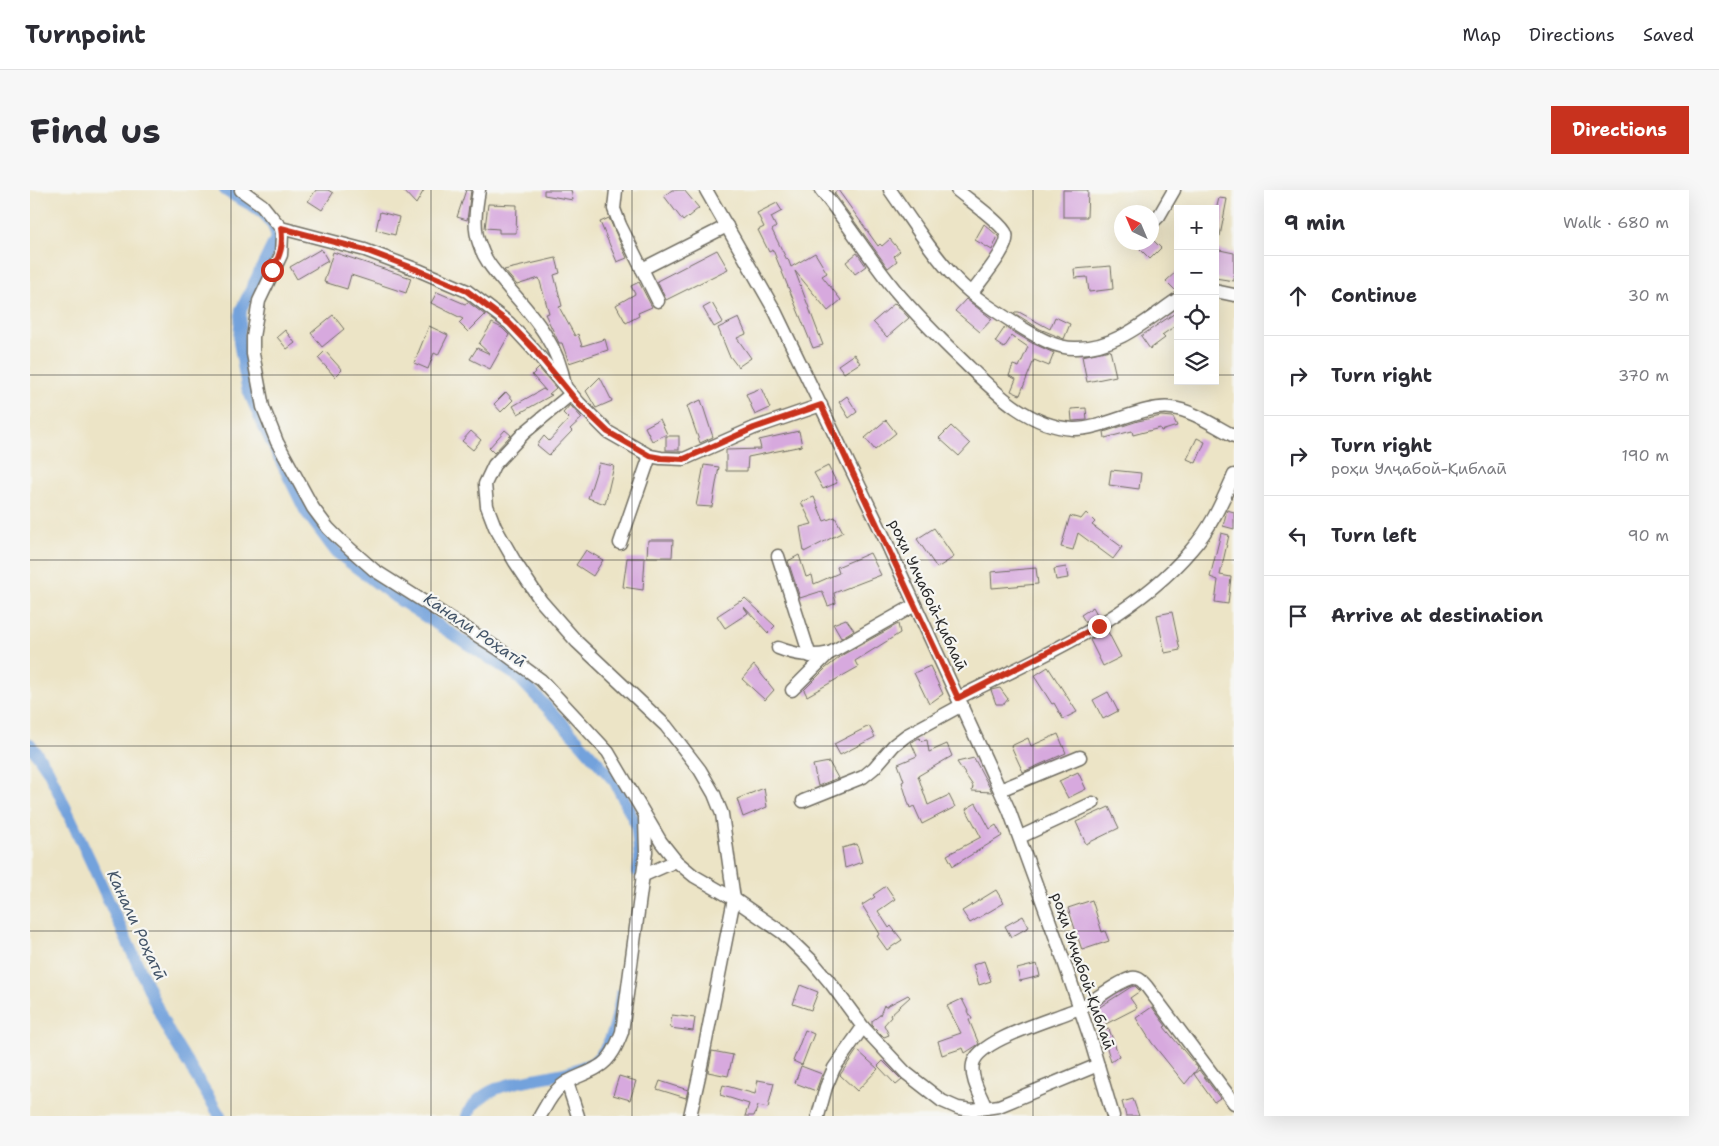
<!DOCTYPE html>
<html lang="en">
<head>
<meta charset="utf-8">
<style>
  :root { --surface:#fff; --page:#f7f7f7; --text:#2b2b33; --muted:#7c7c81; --line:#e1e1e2; --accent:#c8321e }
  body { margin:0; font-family:"Shantell Sans",sans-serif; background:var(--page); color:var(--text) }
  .controls { position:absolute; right:15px; top:15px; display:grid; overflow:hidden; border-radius:0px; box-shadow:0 5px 20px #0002 }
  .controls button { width:45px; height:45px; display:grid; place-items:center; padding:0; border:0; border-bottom:1px solid var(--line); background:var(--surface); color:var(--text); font:25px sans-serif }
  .compass { position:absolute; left:1084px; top:15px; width:45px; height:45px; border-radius:50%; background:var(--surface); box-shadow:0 5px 20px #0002; rotate:316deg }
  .stop { position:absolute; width:15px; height:15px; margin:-11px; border:4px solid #c8321e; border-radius:50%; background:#fff }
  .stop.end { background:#c8321e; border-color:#fff; box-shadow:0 1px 5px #0008 }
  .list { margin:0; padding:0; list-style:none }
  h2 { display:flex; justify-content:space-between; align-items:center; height:65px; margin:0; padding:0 20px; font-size:21px }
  h2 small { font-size:16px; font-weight:400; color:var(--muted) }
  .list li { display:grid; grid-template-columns:32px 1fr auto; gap:15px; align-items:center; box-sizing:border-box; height:80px; padding:0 20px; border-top:1px solid var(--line) }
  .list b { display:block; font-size:19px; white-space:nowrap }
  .list p { margin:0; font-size:16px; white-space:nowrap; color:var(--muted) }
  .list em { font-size:16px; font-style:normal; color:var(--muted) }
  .icon { flex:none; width:28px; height:28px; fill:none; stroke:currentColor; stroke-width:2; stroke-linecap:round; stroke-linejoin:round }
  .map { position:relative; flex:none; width:1204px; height:926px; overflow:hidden; border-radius:0px }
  header { display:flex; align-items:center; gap:30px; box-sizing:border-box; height:70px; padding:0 25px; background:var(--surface); border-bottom:1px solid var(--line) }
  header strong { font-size:24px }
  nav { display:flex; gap:28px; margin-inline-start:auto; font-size:18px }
  .intro { display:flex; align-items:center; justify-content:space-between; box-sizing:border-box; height:120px; padding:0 30px }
  h1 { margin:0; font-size:35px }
  .button { padding:12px 22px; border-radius:0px; background:var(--accent); color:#fff; font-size:18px; font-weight:700 }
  main { display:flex; gap:30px; padding:0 30px }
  aside { flex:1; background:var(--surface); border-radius:0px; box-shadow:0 5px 20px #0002 }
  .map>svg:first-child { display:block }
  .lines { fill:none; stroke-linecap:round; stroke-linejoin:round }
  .canal { stroke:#73a2dc; stroke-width:12 }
  .building { fill:#d7a9de }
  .minor-casing { stroke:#6f6c61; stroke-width:15 }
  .minor { stroke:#fff; stroke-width:12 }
  .route { stroke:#c8321e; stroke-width:6 }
  .grid { fill:none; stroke:#2b2b2b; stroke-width:1; stroke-opacity:0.55 }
  .labels { text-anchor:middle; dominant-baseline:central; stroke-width:4.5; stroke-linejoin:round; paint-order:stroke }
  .street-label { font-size:15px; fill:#2b2b2b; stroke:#f6f6f2 }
  .water-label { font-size:16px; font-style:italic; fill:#445569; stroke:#f6f6f2 }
</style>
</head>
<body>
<header>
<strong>Turnpoint</strong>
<nav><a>Map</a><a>Directions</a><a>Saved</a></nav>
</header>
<div class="intro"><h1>Find us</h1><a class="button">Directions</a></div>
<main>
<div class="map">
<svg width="1204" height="926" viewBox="0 0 1204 926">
  <rect width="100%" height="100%" fill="#f6f6f2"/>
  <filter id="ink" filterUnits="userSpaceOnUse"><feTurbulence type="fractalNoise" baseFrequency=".02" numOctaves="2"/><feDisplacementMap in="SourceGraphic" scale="10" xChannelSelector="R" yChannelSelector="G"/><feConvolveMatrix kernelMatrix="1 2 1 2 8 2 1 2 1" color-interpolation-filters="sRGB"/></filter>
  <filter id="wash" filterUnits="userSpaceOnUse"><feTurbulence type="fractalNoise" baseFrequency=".0096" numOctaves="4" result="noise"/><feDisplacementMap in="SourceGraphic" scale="20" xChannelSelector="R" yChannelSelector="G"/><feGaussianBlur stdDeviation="1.12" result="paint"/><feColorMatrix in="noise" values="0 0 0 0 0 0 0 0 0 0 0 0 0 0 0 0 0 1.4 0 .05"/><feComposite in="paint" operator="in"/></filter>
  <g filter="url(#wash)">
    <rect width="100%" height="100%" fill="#ece4c6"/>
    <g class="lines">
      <g class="canal">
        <path d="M195,0C218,16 238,17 247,46L211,120L209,152L217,197L231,231L276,322L306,362L365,407L487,486L548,550L585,592L606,634L610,669L608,682"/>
        <polyline points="0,554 18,580 61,672 137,839 190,926"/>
        <path d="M437,926C455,885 514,893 550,878C554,876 560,875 564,872C583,855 587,829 591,805"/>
      </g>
    </g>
    <g id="blocks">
      <g class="building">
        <polygon points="286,0 298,0 303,3 292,20 278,11"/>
        <polygon points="373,0 394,0 386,14"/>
        <polygon points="436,0 441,0 437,30 427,27"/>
        <polygon points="514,0 541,0 543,10 514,5"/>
        <polygon points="642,0 654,0 669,18 653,31 634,6"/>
        <polygon points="808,0 848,56 850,54 852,56 860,49 870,61 864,66 867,71 858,78 804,3"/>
        <polygon points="1033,0 1058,0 1057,27 1033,27"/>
        <polygon points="1189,8 1197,9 1190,46 1185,45 1185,24"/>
        <polygon points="747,13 752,21 741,27 746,37 742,40 757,70 758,69 761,77 785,63 797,83 792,86 811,110 798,121 765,81 793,155 783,158 743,60 739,62 728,40 734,37 727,23"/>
        <polygon points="458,14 487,15 486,43 469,43 469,39 455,38"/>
        <polygon points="350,22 369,27 365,45 346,40"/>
        <polygon points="579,28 597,68 587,72 570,32"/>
        <polygon points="954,34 968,46 962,60 945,50"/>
        <polygon points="1122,49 1131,58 1120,69 1110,59 1116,52 1122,52"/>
        <polygon points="291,59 298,71 267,89 260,77"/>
        <polygon points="1185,59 1204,63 1204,91 1185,88"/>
        <polygon points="687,60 698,79 636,110 627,91"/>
        <polygon points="303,62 381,88 376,103 321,85 317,99 294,92"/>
        <polygon points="827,63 836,76 825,84 816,72"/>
        <polygon points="526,68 530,83 524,85 532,116 529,117 545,146 548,144 552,156 575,149 578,160 539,173 532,153 529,153 515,124 519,123 509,88 487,95 474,80"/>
        <polygon points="1081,76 1083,99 1059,102 1057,87 1045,88 1044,79"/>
        <polygon points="1148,80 1148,101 1146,101 1136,91"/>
        <polygon points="609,92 622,117 608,123 609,126 596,133 586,115 605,104 601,96"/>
        <polygon points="407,102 435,114 438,112 455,125 438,142 429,133 433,129 401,113"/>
        <polygon points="936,109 962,129 950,142 925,121"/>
        <polygon points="682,113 693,132 684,137 673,118"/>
        <polygon points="865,113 879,128 857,147 843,132"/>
        <polygon points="1148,121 1148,134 1132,145 1135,148 1120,159 1111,146"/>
        <polygon points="985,122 989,122 1020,139 1025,127 1040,134 1034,149 1010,139 984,123"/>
        <polygon points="303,125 314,139 292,157 281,143"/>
        <polygon points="709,128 716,144 707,148 721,168 708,177 699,165 688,138"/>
        <polygon points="462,133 472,138 479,145 460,179 440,169 447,158 460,164 449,154"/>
        <polygon points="399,136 418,145 408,165 404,163 398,179 384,173"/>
        <polygon points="975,137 1002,153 1024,163 1019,176 1004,170 990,205 981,201 986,189 979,186 983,175 989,177 998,157 982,146 974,158 965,152"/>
        <polygon points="255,140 265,153 257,159 247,147"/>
        <polygon points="1080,160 1086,186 1057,192 1052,166"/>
        <polygon points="295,161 312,180 305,187 288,168"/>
        <polygon points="824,164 830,173 814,183 808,175"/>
        <polygon points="509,178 526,198 519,204 522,205 488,224 483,216 513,199 516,201 502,185"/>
        <polygon points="570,187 582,211 566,218 556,201"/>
        <polygon points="731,198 740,218 725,225 716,204"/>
        <polygon points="476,202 483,210 471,222 464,214"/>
        <polygon points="817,206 827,222 819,228 809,212"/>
        <polygon points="671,210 683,247 670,253 657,216"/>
        <polygon points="540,215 552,228 540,239 542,241 519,265 507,255 514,246 519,251 539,229 533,223"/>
        <polygon points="1056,218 1057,230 1042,231 1041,219"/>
        <polygon points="1131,226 1143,227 1147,236 1131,241 1130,238 1103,245 1102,241 1075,248 1074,242 1108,231"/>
        <polygon points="630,229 637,244 622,251 615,237"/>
        <polygon points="856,230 866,243 845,260 835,248"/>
        <polygon points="921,236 940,254 929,266 909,248"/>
        <polygon points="475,240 481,245 464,263 459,258"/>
        <polygon points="441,241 451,250 443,260 432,251"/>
        <polygon points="769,241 772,256 718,267 717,281 696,281 696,260 731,259 729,250"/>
        <rect x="636" y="246" width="13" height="14"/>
        <polygon points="1167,248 1175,252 1166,273 1157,269"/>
        <polygon points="569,273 584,276 575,314 558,308"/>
        <polygon points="674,275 689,277 682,317 666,316"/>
        <polygon points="798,276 807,293 793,299 784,283"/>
        <polygon points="1081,280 1111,283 1109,299 1079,295"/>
        <polygon points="784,307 794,331 805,327 813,342 774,362 770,337 782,334 771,312"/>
        <polygon points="1197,320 1204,322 1204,339 1193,336"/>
        <polygon points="1056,323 1065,332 1062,335 1092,357 1083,369 1048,343 1043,360 1031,357 1040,326 1051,329"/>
        <polygon points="904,338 924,367 907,378 887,349"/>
        <polygon points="1191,343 1199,345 1190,385 1201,387 1198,414 1185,412 1188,390 1180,387"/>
        <polygon points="618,350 643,350 642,367 617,367"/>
        <polygon points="556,360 573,370 563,386 546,375"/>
        <polygon points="840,363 851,385 804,403 806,413 798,416 792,401 770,408 758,371 769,365 776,387 782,385 784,394 809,383 807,377"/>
        <polygon points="597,368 615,368 613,400 593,397"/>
        <polygon points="1036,377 1038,388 1026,390 1024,379"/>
        <polygon points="1006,378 1008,394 962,398 961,382"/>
        <polygon points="715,408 745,436 738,443 714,417 718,423 695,438 687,426 710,411 711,412"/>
        <polygon points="1063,417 1068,426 1056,433 1051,425"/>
        <polygon points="1142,422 1150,460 1135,463 1127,425"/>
        <polygon points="816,429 824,440 811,448 803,434"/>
        <polygon points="868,434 870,443 825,471 828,477 777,506 774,500 796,478 814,464"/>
        <polygon points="1077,440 1091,467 1073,476 1060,450"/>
        <polygon points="724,475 744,500 735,510 712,489"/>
        <polygon points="900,476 913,504 899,514 884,483"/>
        <polygon points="1018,477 1047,522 1033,529 1024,513 1022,514 1004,486"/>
        <polygon points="970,498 978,509 974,514 966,514 961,500"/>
        <polygon points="1078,502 1088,521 1073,529 1063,510"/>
        <polygon points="839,536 845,547 810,565 804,554"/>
        <polygon points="1028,544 1036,563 993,582 981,556 998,548 1001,556"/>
        <polygon points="889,548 892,551 897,550 899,562 917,554 922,566 888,586 898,615 919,605 925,617 892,634 884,616 880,618 872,592 874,591 868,574 887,566 881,552"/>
        <polygon points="944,568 962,602 942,601 943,596 927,572"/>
        <polygon points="799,572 808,588 788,596 783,575"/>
        <polygon points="1048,582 1056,599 1038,608 1029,591"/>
        <polygon points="734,598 737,617 713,627 707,609"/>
        <polygon points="946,613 960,639 966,635 972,646 923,676 917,665 951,647 936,619"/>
        <polygon points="1079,617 1089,638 1056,654 1046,632"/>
        <polygon points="827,654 832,672 815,678 812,658"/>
        <polygon points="856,696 865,709 848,721 859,738 861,736 872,750 857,760 847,746 850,744 832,715 845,707 843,705"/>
        <polygon points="966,700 974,713 940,733 932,721"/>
        <polygon points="1062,710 1072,742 1075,741 1079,751 1052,760 1038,718"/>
        <polygon points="993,726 999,737 981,747 975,736"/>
        <polygon points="954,771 961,791 949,795 943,775"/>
        <polygon points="1007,774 1010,786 990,791 987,779"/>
        <polygon points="770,795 788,802 781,820 763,814"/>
        <polygon points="1105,796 1110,801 1100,808 1107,818 1070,837 1065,820 1101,797"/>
        <polygon points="878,805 880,807 860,825 861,827 854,835 859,845 854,847 842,835 842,831 850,825 854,815 855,817"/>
        <polygon points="932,809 942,829 939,830 949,854 935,863 933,858 912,865 908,851 931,843 917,816"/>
        <polygon points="1122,817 1136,836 1134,837 1168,878 1155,894 1122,853 1106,828"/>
        <polygon points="642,825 665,828 663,841 640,838"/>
        <polygon points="1079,839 1089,866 1081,872 1072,841"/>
        <polygon points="775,840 784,844 772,875 763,871"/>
        <polygon points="827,860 848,879 827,901 810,885"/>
        <polygon points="682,861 703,865 698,886 678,882"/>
        <polygon points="853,871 872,890 866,895 848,876"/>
        <polygon points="771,876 792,884 786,901 765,893"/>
        <polygon points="1169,880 1190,908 1184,912 1164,884"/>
        <polygon points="589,886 606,891 600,910 583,905"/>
        <polygon points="728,890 744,893 738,918 728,916 724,926 715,926 719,914 690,905 693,895 725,904"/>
        <polygon points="630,891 658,900 656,908 627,899"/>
        <polygon points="1103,909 1109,926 1096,926 1092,912"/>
      </g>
    </g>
  </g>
  <g filter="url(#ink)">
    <use href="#blocks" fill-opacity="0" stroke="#6f6c61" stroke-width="1"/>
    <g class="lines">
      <defs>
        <g id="minor">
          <polyline points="211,0 232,15 240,25 251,38 252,45 251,65 229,111 223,147 223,164 233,217 247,252 283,318 298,338 310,350 344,380 470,460 511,490 578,562 631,652 646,671 664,686 704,709 753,743 782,771 802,795 833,837 876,883 912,911 928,918 942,920 969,916 1068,875"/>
          <path d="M449,0C446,17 443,37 449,53C455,73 468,85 481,101C506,129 529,157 535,196"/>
          <polyline points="586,0 584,19 590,35 628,111"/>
          <polyline points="676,0 745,121 854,347 979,620 1029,757 1059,845 1083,926"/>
          <path d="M791,0C817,32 839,68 865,100C887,126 911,150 936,174C966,203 998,236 1043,239C1073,240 1113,214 1142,218C1162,220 1186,237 1204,246"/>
          <path d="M860,0C881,30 901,62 926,89C945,109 970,124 994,139C1009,148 1028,159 1047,158C1086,158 1117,130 1148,109"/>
          <path d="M927,0C936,8 973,34 976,44C981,56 949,92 942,103"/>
          <polyline points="1122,33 1129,26 1144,0"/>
          <polyline points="251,38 335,60 388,80 437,101 479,133 503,159 549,213 578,242 620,266 631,268 654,269 724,238 791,215"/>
          <polyline points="612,79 697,36"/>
          <polyline points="1185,101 1204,105"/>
          <polyline points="541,204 494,243 464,275 455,294 457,316 465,337 485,372 511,411 547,452 636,536 670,580 684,604 692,624 704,709 669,886 660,926"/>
          <polyline points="590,353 620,266"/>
          <polyline points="748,366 780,466"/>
          <path d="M748,458C766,465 781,467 800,463L885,415"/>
          <polyline points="762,500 799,463"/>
          <path d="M928,508C1008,467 1102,430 1161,360C1181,338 1192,312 1204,285"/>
          <polyline points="970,600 1050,567"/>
          <polyline points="773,611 833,587 844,578 864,555 877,545 932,515"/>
          <polyline points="990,647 1063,613"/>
          <polyline points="612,686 646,671"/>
          <polyline points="537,892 548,926"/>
          <path d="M956,918C951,906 940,888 943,874C948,849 1026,829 1049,818C1066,811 1084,793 1102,788C1109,787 1113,792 1117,797L1204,913"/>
          <path d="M510,926C516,916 521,905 530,897C541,887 556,885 568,877C581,870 587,855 592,842L616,662L615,628"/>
          <polyline points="788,926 796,897 804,878 833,837"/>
        </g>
      </defs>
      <use href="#minor" class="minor-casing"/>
      <use href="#minor" class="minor"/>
    </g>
  </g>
  <g class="lines" filter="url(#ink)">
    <path class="route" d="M242,80C250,66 254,55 251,38L335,60L388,80L437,101L479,133L503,158L549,214L578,242L620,266L631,268L654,269L724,238L791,215L928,508L1069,436"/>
  </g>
  <path class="grid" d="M201,0V926M401,0V926M602,0V926M803,0V926M1003,0V926M0,185H1148M1185,185H1204M0,370H1204M0,556H1204M0,741H1204"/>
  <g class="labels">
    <g class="street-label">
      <text transform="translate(898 405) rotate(65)">роҳи Улҷабой-Қиблаӣ</text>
      <text transform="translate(1053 781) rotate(71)">роҳи Улҷабой-Қиблаӣ</text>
    </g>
    <g class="water-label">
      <text transform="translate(445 440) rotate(34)">Канали Роҳатӣ</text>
      <text transform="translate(107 735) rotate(65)">Канали Роҳатӣ</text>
    </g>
  </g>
</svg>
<div class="controls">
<button>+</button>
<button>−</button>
<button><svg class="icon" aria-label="locate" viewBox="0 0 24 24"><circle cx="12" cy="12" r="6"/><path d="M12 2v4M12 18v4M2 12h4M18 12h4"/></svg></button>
<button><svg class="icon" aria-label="layers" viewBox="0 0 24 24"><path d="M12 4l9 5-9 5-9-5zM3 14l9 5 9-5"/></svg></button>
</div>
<svg class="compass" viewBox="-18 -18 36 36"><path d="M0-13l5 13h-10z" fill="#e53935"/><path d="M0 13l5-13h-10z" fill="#7c7c81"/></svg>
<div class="stop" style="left:242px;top:80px"></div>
<div class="stop end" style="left:1069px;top:436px"></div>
</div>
<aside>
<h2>9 min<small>Walk · 680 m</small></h2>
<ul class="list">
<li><svg class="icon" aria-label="ahead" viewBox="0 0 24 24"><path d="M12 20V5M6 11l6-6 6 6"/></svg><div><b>Continue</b></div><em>30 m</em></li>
<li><svg class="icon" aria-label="right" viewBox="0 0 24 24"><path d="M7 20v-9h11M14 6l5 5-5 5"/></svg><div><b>Turn right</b></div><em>370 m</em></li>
<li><svg class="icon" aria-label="right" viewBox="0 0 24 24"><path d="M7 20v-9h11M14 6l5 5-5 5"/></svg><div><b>Turn right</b><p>роҳи Улҷабой-Қиблаӣ</p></div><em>190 m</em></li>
<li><svg class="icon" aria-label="left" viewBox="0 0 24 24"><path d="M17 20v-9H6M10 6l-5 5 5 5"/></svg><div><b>Turn left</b></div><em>90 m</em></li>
<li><svg class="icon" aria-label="arrive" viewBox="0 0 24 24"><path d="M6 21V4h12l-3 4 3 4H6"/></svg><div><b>Arrive at destination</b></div></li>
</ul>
</aside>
</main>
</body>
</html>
